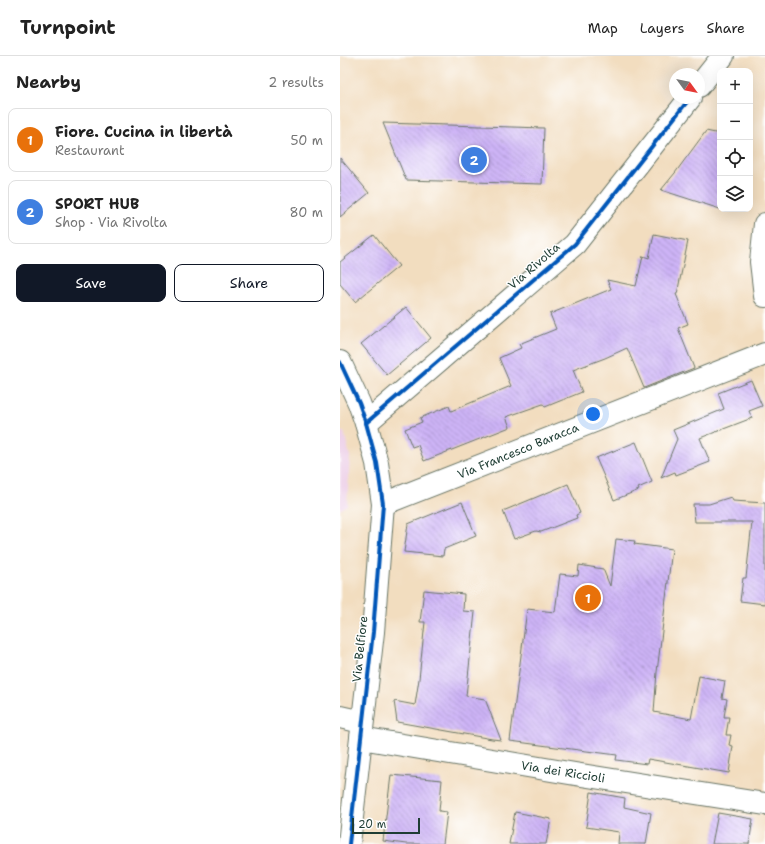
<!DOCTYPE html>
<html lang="en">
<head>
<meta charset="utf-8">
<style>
  :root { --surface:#fff; --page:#f6f6f6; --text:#222; --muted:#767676; --line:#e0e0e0; --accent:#111827 }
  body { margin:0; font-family:"Shantell Sans",sans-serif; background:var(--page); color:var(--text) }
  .controls { position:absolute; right:12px; top:12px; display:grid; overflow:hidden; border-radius:8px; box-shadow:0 4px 16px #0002 }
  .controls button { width:36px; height:36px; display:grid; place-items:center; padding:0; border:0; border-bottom:1px solid var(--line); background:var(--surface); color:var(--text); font:20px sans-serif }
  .compass { position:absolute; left:329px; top:12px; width:36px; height:36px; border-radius:50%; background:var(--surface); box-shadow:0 4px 16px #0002; rotate:123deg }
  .scale { position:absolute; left:12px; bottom:10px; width:68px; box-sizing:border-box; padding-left:4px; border:2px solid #1f3d34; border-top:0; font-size:11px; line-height:14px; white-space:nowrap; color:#1f3d34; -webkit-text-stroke:3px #fff; paint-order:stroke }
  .you { position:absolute; left:253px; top:358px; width:14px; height:14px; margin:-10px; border:3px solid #fff; border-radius:50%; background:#1a73e8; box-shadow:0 0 0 6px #1a73e833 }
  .badge { display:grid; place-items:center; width:26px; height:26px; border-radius:50%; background:var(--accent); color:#fff; font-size:13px; font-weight:700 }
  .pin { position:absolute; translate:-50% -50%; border:2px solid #fff; box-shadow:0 1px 4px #0006 }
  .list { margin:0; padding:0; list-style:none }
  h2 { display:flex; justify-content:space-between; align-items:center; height:52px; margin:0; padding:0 16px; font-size:17px }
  h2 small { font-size:13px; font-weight:400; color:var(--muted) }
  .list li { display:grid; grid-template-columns:26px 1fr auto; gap:12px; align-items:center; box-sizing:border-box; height:64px; margin:0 8px 8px; padding:0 8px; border:1px solid var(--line); border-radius:8px }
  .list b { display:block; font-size:15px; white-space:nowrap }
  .list p { margin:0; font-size:13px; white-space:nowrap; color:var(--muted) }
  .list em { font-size:13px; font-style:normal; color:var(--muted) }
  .actions { display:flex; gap:8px; padding:12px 16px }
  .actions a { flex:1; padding:9px 0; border:1px solid var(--accent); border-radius:8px; text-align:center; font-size:14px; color:var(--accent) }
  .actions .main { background:var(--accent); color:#fff }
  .icon { flex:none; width:22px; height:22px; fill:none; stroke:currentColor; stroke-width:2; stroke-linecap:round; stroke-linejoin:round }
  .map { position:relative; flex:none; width:425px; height:788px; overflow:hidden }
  header { display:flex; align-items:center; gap:24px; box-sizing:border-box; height:56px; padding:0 20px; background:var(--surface); border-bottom:1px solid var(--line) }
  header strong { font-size:19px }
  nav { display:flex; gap:22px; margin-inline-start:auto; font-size:14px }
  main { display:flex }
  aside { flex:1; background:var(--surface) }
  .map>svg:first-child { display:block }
  .built { fill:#edd0e8 }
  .building { fill:url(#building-back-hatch) }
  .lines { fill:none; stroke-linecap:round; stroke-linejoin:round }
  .minor-casing { stroke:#697565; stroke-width:24 }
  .minor { stroke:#fff; stroke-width:22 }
  .cycleway-casing { stroke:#fff; stroke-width:6 }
  .cycleway { stroke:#0057b8; stroke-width:4 }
  .labels { text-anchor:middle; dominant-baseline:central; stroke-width:3; stroke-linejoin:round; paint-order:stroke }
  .street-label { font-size:12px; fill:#1f3d34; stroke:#fff }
</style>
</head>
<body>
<header>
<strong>Turnpoint</strong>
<nav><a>Map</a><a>Layers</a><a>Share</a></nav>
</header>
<main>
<aside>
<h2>Nearby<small>2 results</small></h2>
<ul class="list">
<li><span class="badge" style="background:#e8710a">1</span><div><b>Fiore. Cucina in libertà</b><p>Restaurant</p></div><em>50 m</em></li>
<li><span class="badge" style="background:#3f7fe0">2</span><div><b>SPORT HUB</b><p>Shop · Via Rivolta</p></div><em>80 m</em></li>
</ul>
<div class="actions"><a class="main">Save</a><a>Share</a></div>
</aside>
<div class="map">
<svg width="425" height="788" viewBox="0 0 425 788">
  <defs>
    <pattern id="building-back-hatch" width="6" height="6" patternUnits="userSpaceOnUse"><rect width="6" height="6" fill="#cdb3f6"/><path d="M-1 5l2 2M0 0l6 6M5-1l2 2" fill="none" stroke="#a693c8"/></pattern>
  </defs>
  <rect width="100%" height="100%" fill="#fff"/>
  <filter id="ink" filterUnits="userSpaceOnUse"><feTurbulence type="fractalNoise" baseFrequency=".025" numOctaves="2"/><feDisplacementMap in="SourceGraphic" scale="8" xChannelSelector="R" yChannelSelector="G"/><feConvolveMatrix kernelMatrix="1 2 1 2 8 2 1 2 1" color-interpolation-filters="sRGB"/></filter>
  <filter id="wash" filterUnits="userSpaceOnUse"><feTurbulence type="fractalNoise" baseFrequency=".012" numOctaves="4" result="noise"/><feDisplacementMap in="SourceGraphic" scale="16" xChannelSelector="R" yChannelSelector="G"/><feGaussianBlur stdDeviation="0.9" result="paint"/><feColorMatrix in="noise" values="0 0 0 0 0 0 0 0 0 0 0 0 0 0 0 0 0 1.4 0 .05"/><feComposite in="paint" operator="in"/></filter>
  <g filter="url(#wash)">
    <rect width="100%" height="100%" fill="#f2ddbf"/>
    <polygon class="built" points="0,376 4,376 10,400 7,449 0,454"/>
    <g id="blocks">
      <g class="building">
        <polygon points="43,67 204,72 202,128 66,124"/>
        <polygon points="366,75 380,78 380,153 321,134 335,117"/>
        <polygon points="0,102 29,137 0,161"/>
        <polygon points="314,178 348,185 337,238 336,238 348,268 338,272 354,312 304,332 287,292 265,302 233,314 242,336 205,351 203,348 166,361 170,371 84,405 78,389 72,391 65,373 82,366 80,362 109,350 111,355 171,330 159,302 181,292 179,288 216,273 210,258 271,233 267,224 296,230 303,200 309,202"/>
        <polygon points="34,179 59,210 15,246 0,228 0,206"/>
        <polygon points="66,251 91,282 47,319 21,288"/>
        <polygon points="411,324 422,350 409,355 412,362 360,382 370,406 336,419 335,416 321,422 337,383 333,374 384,353 378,337"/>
        <polygon points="296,386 312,426 298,432 299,434 274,444 256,402"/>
        <polygon points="228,428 240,457 236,459 237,462 201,476 196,475 174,483 163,455"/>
        <polygon points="391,441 393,445 425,447 425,548 400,545 403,522 406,522 412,466 355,466 353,448 369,448"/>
        <polygon points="122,446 136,480 104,493 103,500 64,496 68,468"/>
        <polygon points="276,483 295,485 294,488 332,493 317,616 314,656 351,663 359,620 385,625 382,642 387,643 384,661 389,661 386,679 391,679 389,689 393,690 389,717 308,703 307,708 276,704 277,699 170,685 187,553 215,556 220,518 238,520 239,509 263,513 270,530"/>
        <polygon points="84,534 124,538 123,555 135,556 126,640 145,643 161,684 152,683 57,666 54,645 75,649 79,623 85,566 80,566"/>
        <polygon points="51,719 102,724 99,755 107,756 103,788 66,788 43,785"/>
        <polygon points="251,736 285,742 284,751 311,757 306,788 278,788 279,776 246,771"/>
        <polygon points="175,756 211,763 206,788 169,788"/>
        <polygon points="378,757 413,763 409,788 372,788"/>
      </g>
    </g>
  </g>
  <g filter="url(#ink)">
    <use href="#blocks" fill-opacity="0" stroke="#697565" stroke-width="1"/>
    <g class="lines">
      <defs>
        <g id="minor">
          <polyline points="359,30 383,0"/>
          <polyline points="425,168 421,206 425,240"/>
          <polyline points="0,306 19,347 26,367 37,407 43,448 33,576 9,788"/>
          <polyline points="26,367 235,188 350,42"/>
          <polyline points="43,448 425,298"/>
          <polyline points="0,661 22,666"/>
          <polyline points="21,682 235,718 425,748"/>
        </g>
      </defs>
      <use href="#minor" class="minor-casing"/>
      <use href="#minor" class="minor"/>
      <defs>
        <g id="cycleway">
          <polyline points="0,306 19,347 26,367 37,407 43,448 33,576 9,788"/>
          <polyline points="26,367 235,188 350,42"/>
        </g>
      </defs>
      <use href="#cycleway" class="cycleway-casing"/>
      <use href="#cycleway" class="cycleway"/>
    </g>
  </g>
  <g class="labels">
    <g class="street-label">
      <text transform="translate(194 210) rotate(-41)">Via Rivolta</text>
      <text transform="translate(178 395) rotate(-22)">Via Francesco Baracca</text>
      <text transform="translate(20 593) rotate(-84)">Via Belfiore</text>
      <text transform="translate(223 716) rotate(9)">Via dei Riccioli</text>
    </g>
  </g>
</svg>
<div class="controls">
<button>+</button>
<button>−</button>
<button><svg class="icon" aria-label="locate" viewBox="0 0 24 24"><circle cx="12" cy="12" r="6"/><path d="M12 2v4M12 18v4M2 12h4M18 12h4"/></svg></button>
<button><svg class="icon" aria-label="layers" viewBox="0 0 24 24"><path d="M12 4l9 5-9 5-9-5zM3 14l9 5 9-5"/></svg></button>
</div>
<svg class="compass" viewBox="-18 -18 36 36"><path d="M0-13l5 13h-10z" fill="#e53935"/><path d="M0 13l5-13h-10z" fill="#767676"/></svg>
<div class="scale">20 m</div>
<div class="you"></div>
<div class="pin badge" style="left:248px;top:542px;background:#e8710a">1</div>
<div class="pin badge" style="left:134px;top:104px;background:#3f7fe0">2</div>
</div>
</main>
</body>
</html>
